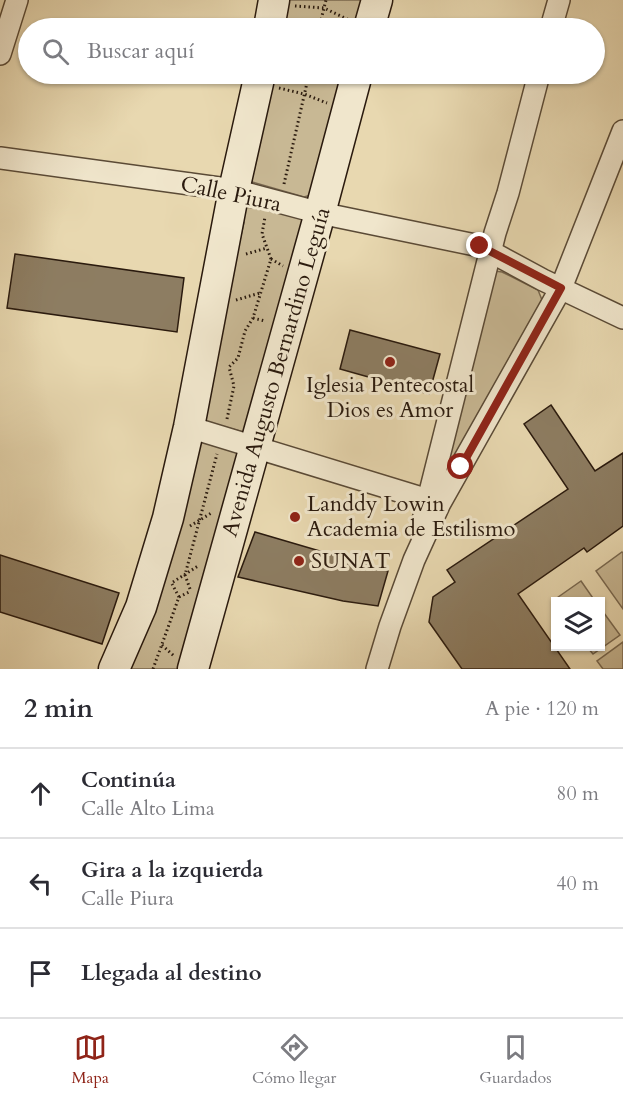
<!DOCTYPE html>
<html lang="es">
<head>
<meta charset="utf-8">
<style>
  :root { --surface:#fff; --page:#f7f7f7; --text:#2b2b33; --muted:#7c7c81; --line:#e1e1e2; --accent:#8f2418 }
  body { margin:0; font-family:Cardo,serif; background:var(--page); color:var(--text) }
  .controls { position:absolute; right:18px; bottom:18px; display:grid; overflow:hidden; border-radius:0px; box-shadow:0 2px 4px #0004 }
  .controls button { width:54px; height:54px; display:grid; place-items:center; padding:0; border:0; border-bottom:2px solid var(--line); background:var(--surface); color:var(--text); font:30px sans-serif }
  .stop { position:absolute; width:18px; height:18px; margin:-14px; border:4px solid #8f2418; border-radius:50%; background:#fff }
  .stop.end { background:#8f2418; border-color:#fff; box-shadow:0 2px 6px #0008 }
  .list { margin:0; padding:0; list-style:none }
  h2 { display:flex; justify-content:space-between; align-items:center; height:78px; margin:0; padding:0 24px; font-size:26px }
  h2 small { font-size:20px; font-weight:400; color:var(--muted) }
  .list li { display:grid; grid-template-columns:39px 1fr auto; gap:18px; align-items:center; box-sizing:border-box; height:90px; padding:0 24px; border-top:2px solid var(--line) }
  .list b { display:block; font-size:22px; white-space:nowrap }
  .list p { margin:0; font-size:20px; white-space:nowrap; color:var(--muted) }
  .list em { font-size:20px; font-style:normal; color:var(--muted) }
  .icon { flex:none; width:33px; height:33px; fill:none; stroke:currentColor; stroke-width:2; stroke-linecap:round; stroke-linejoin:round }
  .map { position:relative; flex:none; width:623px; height:669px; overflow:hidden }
  .search { position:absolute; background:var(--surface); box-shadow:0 2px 4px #0004; left:18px; right:18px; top:18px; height:66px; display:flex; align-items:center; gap:15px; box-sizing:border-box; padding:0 21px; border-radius:33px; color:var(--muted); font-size:22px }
  .sheet { height:348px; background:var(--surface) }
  nav { display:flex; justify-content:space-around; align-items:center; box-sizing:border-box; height:84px; border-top:2px solid var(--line); background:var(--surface); font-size:16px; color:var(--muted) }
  nav a { display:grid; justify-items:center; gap:3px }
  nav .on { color:var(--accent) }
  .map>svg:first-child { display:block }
  .green { fill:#c8b894; stroke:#796951; stroke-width:1.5 }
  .building { fill:#8d7d62; stroke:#2a1a0e; stroke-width:1.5 }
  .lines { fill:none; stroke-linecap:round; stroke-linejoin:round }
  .street-casing { stroke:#5a4a36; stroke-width:24 }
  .secondary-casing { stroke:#2a1a0e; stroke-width:33 }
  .path { stroke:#2a1a0e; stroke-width:3; stroke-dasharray:1.5 3; stroke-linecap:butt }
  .street { stroke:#f0e6cc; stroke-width:21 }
  .secondary { stroke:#f0e6cc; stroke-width:30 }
  .route { stroke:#8f2418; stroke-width:8 }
  .poi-dot { fill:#8f2418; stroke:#f0e6cc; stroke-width:2 }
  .labels { text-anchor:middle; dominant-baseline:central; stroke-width:6; stroke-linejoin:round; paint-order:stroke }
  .street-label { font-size:22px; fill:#2a1a0e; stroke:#f0e6cc }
  .poi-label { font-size:22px; fill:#2a1a0e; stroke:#f0e6cc; text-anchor:start }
</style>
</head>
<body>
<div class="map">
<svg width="623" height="669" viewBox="0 0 623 669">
  <rect width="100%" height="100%" fill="#e8d8b0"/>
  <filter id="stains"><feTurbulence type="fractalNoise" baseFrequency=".00333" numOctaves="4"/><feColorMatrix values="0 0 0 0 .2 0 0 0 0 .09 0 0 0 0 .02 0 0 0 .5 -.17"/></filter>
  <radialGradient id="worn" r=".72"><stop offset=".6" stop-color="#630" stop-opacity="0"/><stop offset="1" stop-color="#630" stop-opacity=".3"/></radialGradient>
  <g class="green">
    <polygon points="289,0 363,0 355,28 283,28"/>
    <polygon points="274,74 343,74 311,195 304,197 252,182 250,179 250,172 254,171"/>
    <polygon points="245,207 310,216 247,433 200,420 244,222 239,221"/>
    <polygon points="495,271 502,272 538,290 542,300 448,469 445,470"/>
    <polygon points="198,440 241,452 179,669 129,669"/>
    <polygon points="622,552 623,553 623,609 596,571"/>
    <polygon points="581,581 595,601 555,603 554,600"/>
    <polygon points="601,609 620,635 593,654 587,647 600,646"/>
    <polygon points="623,642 623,669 603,669 597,661"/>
  </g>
  <g class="building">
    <polygon points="15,254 184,278 177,332 7,308"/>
    <polygon points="350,330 440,354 429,394 340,369"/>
    <polygon points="551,405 595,471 623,453 623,526 587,552 584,548 518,594 570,669 462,669 429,622 433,597 455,582 447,570 568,489 524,424"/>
    <polygon points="255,532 388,571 378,606 343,601 238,577"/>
    <polygon points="0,555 119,593 102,644 0,612"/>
  </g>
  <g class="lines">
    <defs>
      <g id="street">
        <polyline points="551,28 559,0"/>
        <polyline points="0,54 17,0"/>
        <polyline points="0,158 234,190 320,213 480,246 543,280 623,318"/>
        <polyline points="189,427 438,503"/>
        <polyline points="422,524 495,233 508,193 539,74"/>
        <polyline points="377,669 390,626 414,560 440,503 561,288 623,131"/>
      </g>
      <g id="secondary">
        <polyline points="269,28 274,0"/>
        <polyline points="369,28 377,0"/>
        <polyline points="114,669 141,607 168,518 189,427 234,190 260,74"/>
        <polyline points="193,669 320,213 357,74"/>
      </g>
    </defs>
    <use href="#street" class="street-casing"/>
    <use href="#secondary" class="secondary-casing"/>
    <g class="path">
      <polyline points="295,6 324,8 349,20"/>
      <polyline points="319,28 326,0"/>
      <polyline points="279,88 304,94 327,103"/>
      <polyline points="284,184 309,74"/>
      <polyline points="246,254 267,248"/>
      <polyline points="271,259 283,266"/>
      <polyline points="236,300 260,293"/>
      <polyline points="253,318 265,321"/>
      <polyline points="227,419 234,386 229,367 238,358 245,331 253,318 271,259 262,234 265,217"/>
      <polyline points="190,526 213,512"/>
      <polyline points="173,582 198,566"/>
      <polyline points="190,589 185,575 217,454"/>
      <polyline points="179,597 191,591"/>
      <polyline points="162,645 174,656"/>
      <polyline points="153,669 179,597 172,584"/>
    </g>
    <use href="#street" class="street"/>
    <use href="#secondary" class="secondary"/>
  </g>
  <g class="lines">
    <polyline class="route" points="461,467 561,288 480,246"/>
  </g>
  <g class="poi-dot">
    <circle cx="390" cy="362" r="6"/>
    <circle cx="295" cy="517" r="6"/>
    <circle cx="299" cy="561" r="6"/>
  </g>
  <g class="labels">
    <g class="street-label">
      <text transform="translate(231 194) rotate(12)">Calle Piura</text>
      <text transform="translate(276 372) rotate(-74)">Avenida Augusto Bernardino Leguía</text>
    </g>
    <g class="poi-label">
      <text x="390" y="385" text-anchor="middle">Iglesia Pentecostal<tspan x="390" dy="25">Dios es Amor</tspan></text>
      <text x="307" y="504">Landdy Lowin<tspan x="307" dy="25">Academia de Estilismo</tspan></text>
      <text x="311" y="561">SUNAT</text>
    </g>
  </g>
  <rect width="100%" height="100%" filter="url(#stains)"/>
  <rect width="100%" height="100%" fill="url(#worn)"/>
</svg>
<div class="controls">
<button><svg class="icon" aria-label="layers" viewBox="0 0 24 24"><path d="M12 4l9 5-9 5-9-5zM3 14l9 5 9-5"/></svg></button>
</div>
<div class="stop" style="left:461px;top:467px"></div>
<div class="stop end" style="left:480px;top:246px"></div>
<div class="search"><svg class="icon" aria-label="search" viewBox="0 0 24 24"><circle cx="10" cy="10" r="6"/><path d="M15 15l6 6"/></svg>Buscar aquí</div>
</div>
<section class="sheet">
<h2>2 min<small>A pie · 120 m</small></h2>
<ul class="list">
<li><svg class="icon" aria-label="ahead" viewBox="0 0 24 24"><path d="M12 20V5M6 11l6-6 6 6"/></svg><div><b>Continúa</b><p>Calle Alto Lima</p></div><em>80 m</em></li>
<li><svg class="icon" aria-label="left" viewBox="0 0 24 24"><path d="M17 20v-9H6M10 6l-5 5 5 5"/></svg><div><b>Gira a la izquierda</b><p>Calle Piura</p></div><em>40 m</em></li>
<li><svg class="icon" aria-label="arrive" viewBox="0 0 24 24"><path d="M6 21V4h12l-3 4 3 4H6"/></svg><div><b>Llegada al destino</b></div></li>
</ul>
</section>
<nav>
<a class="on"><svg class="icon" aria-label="map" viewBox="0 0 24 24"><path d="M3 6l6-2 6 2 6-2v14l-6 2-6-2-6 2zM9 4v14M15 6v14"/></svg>Mapa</a>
<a><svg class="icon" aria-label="directions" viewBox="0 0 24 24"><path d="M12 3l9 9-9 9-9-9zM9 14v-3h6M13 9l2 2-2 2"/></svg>Cómo llegar</a>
<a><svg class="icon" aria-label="saved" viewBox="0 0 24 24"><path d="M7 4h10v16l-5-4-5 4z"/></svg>Guardados</a>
</nav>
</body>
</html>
